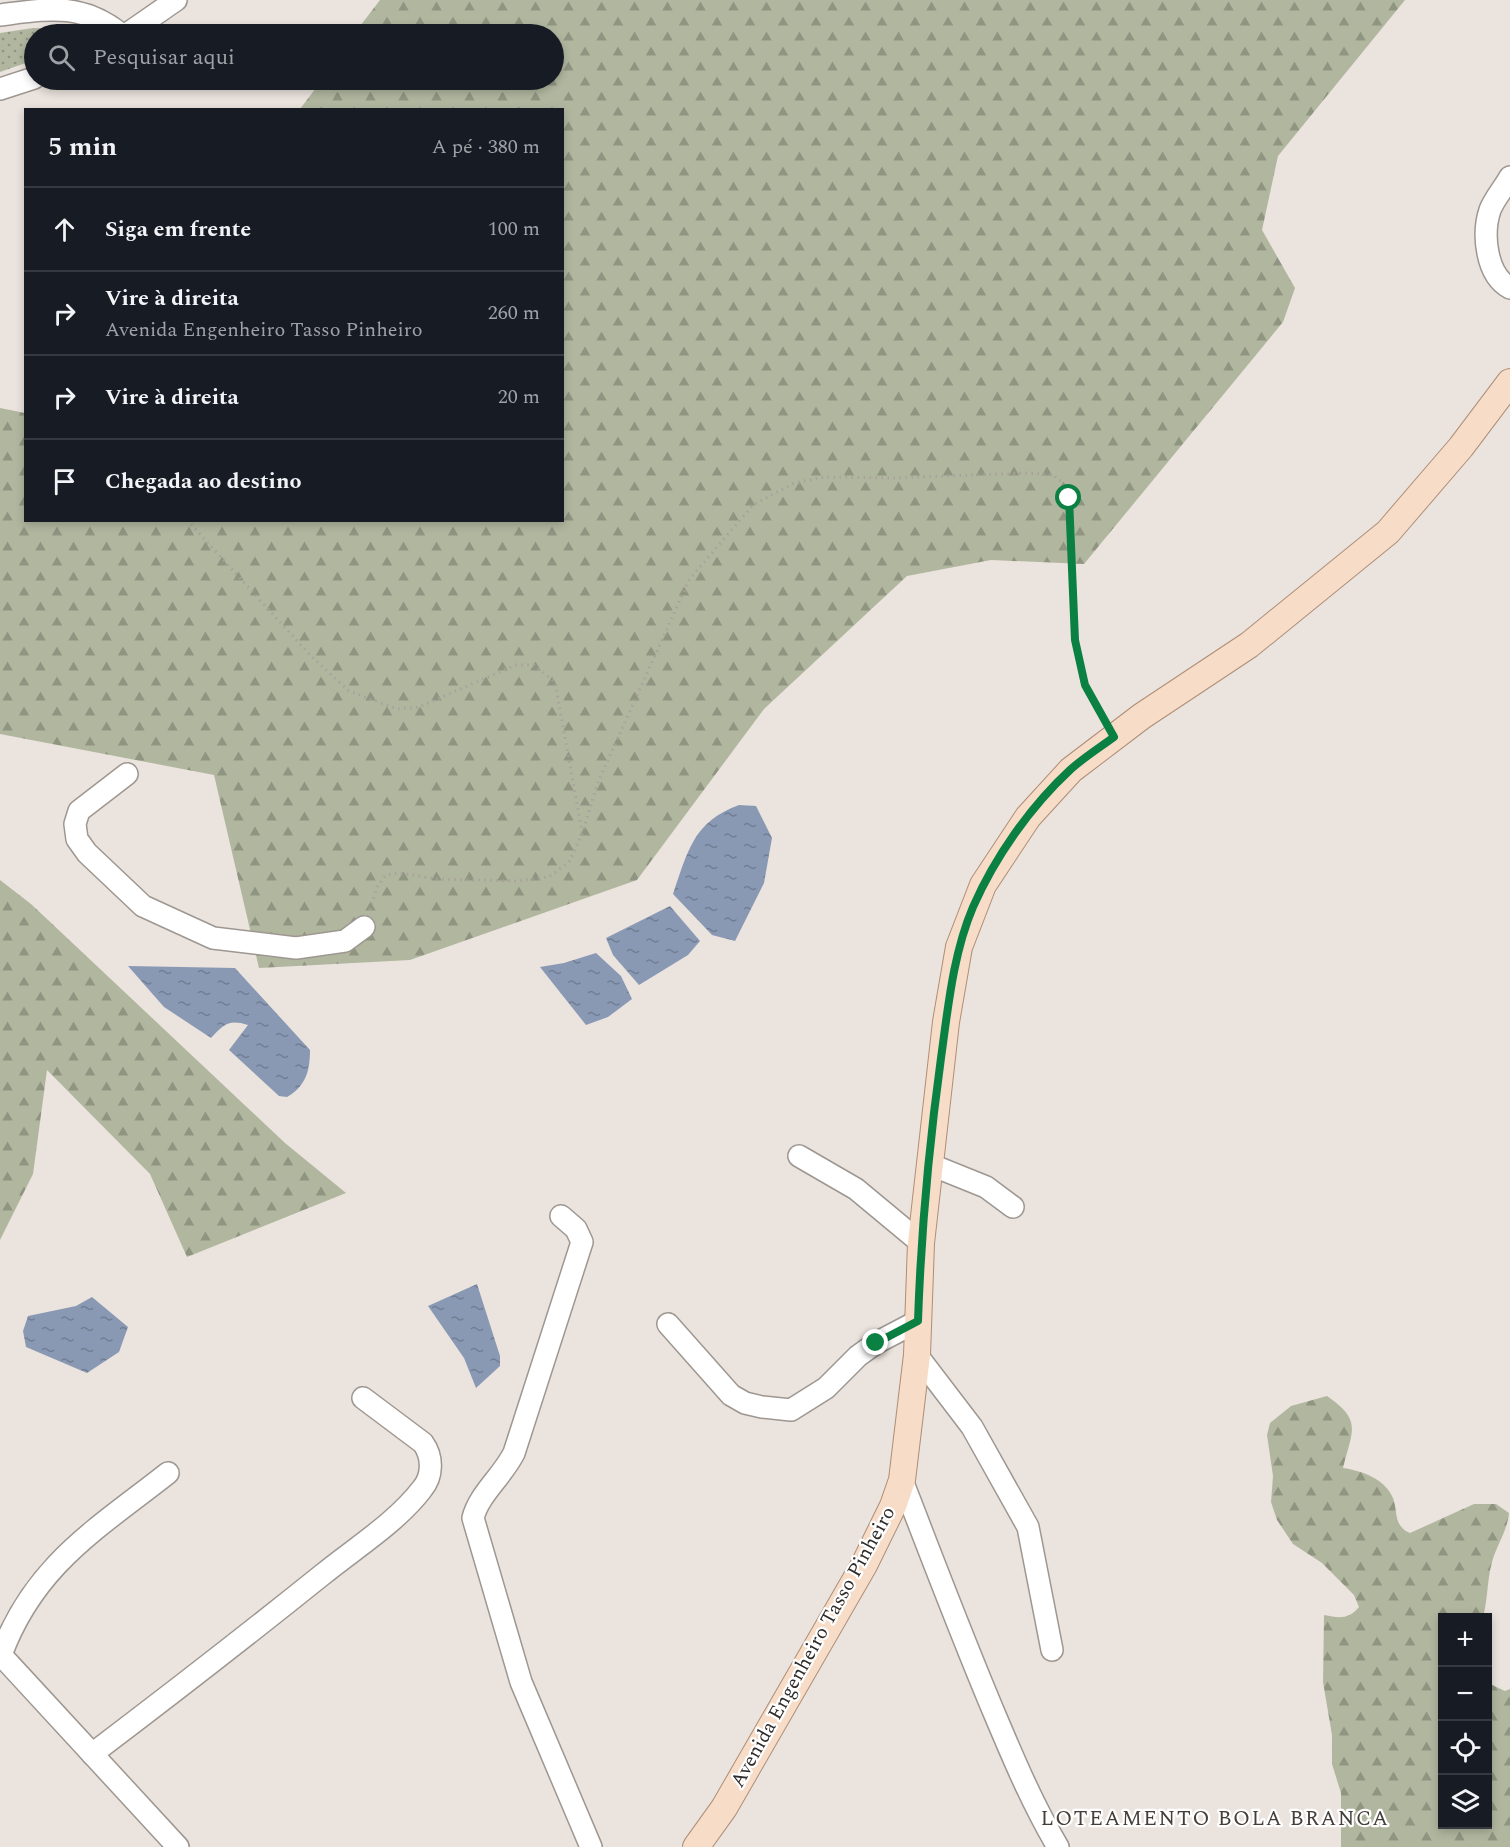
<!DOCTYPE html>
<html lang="pt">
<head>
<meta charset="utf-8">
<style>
  :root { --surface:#171b24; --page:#20242c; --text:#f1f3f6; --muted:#9ea1a6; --line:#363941 }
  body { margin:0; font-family:Spectral,serif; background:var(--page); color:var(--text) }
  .controls { position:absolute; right:18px; bottom:18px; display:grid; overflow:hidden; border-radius:0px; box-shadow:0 3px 9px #0003 }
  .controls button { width:54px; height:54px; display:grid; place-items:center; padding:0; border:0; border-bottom:2px solid var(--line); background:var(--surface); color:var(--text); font:30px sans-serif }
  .stop { position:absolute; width:18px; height:18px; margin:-14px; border:4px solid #0b8043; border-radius:50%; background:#fff }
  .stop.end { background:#0b8043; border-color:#fff; box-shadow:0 2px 6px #0008 }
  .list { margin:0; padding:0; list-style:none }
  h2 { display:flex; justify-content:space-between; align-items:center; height:78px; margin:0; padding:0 24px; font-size:26px }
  h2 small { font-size:20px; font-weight:400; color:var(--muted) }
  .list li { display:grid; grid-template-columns:39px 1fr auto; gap:18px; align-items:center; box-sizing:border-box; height:84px; padding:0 24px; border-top:2px solid var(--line) }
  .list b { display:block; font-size:22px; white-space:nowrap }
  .list p { margin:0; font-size:20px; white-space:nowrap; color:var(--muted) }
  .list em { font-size:20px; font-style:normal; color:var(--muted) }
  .icon { flex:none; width:33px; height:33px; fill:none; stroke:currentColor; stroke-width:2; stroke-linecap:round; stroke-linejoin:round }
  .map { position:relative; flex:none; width:1510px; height:1847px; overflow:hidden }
  .search { position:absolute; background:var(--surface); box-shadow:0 3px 9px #0003; left:24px; top:24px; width:540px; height:66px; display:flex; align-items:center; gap:15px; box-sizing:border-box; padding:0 21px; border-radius:33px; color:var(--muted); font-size:22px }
  .panel { position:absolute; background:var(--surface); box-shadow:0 3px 9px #0003; left:24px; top:108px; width:540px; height:414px; border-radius:0px }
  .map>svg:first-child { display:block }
  .grass { fill:url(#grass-dots) }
  .forest { fill:url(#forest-firs) }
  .water { fill:url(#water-ripples) }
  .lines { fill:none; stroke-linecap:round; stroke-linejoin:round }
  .minor-casing { stroke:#9e9791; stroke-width:24 }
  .major-casing { stroke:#ad8e77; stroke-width:28 }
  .path { stroke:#a8a19d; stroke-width:3; stroke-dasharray:1.5 4.5; stroke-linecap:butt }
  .minor { stroke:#fff; stroke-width:21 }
  .major { stroke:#f7dcc7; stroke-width:26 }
  .route { stroke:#0b8043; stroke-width:8 }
  .labels { text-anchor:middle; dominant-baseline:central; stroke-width:4.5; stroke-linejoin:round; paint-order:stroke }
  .street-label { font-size:20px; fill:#2e2b29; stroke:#fff }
  .neighbourhood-label { font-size:21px; letter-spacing:1.5px; fill:#453e39; stroke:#fff }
</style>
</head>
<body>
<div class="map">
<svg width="1510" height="1847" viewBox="0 0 1510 1847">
  <defs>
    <pattern id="grass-dots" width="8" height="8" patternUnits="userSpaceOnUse" patternTransform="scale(1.5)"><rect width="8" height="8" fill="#b1b79f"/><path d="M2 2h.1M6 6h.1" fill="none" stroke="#909582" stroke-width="1.8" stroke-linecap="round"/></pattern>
    <pattern id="forest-firs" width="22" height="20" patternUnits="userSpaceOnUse" patternTransform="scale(1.5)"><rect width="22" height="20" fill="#b1b79f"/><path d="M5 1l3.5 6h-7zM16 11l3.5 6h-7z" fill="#909582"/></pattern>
    <pattern id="water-ripples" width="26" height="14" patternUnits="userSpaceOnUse" patternTransform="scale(1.5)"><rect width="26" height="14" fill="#8999b4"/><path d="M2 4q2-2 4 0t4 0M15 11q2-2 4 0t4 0" fill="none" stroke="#707d92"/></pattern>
  </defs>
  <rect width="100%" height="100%" fill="#ebe3dd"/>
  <polygon class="grass" points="33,28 68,29 82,33 34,34 34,60 0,72 0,33"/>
  <g class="forest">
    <polygon points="380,0 1405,0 1278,156 1262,230 1295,288 1283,322 1084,564 991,560 907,576 764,709 637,880 410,960 259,968 214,775 0,734 0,408 25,413 26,520 562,520 562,110 300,109 322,80 554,80 554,34 354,34"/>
    <polygon points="0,880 31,904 285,1143 346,1193 187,1257 150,1174 47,1070 33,1174 0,1240"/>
    <path d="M1327,1396C1363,1421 1352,1430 1343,1468C1362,1471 1384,1478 1393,1498C1398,1511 1393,1526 1410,1533L1474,1504H1496L1509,1513C1507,1532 1497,1544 1492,1562C1487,1580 1488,1599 1483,1617L1442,1618V1824H1488V1683L1505,1691L1510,1689V1847H1341V1793L1332,1764V1735L1323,1682L1324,1615C1339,1618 1348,1620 1359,1607L1354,1595L1322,1563L1293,1544L1277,1520L1271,1502L1273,1476L1267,1435L1270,1423L1291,1406Z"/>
  </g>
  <g class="water">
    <path d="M739,805L756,806L772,838L764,883L735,941L712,935L673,894C688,851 693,822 739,805Z"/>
    <polygon points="670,906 700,941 688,955 639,985 613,955 606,938"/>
    <polygon points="596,953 621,976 632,999 608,1017 586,1025 540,967 564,963"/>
    <path d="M128,966L235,968L310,1050C310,1071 306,1086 287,1097L279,1096L229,1050L248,1025C229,1019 224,1024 211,1038L164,1007Z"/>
    <polygon points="477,1284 500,1356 500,1366 476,1388 464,1358 428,1306"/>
    <polygon points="92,1297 128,1327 119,1352 87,1373 26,1347 23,1331 28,1316 76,1306"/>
  </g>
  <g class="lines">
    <defs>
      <g id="minor">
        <path d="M0,15C48,9 81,2 121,34"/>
        <polyline points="127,34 176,0"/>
        <polyline points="0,89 34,78"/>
        <path d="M1510,177C1504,188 1494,199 1490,210C1482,234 1486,275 1510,288"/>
        <polyline points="127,774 79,811 75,824 77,839 87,853 143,906 213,938 296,948 345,941 364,927"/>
        <polyline points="799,1156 856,1189 921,1243"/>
        <polyline points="929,1164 986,1187 1013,1207"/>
        <path d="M561,1216L576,1229L582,1242L514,1453C502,1477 479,1494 473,1518L521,1682L591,1847"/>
        <polyline points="668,1324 731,1395 745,1403 762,1407 791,1410 826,1388 858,1356 876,1343 918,1321"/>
        <polyline points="917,1355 972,1427 1028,1527 1052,1650"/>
        <path d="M168,1473C97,1529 34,1565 1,1655L178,1847"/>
        <path d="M902,1480C932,1558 962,1637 995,1715C1014,1760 1033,1805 1058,1847"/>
        <path d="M92,1754C170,1695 246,1636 322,1575C355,1548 396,1523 422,1489C433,1476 433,1457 423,1443L363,1398"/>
      </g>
      <polyline id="major" points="696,1847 724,1808 864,1565 893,1506 902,1480 917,1355 921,1243 946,1022 959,947 983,885 1028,817 1071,770 1142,716 1249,645 1388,532 1461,447 1510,382"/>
    </defs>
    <use href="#minor" class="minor-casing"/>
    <use href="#major" class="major-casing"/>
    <g class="path">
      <polyline points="187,520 311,656 349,691 397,709 419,707 516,665 534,665 555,682 582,832"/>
      <polyline points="370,910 377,887 386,875 400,873 437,879 516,881 549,877 569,862 582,834 598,782 689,580 753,505 794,483 825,477 892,478 1028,473 1053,475 1062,482 1069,498 1075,640 1085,685 1104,720"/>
    </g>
    <use href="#minor" class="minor"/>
    <use href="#major" class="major"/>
  </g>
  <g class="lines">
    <path class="route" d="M876,1343L918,1321C921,1233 929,1145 941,1058C948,1008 953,954 973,907C995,857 1030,807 1070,770C1083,758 1099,748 1114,737L1085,685L1075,640L1069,498"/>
  </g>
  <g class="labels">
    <g class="street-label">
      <text transform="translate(813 1647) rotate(-61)">Avenida Engenheiro Tasso Pinheiro</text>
    </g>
    <g class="neighbourhood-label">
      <text x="1215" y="1819">LOTEAMENTO BOLA BRANCA</text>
    </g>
  </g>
</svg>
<div class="controls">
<button>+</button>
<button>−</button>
<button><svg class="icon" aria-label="locate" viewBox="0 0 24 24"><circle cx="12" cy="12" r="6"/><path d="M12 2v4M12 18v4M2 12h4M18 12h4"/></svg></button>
<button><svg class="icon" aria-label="layers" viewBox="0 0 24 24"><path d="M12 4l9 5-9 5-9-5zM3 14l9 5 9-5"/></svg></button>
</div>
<div class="stop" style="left:1069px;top:498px"></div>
<div class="stop end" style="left:876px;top:1343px"></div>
<div class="search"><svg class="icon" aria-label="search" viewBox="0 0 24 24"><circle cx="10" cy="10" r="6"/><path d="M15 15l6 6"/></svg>Pesquisar aqui</div>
<section class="panel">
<h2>5 min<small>A pé · 380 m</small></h2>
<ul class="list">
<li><svg class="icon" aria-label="ahead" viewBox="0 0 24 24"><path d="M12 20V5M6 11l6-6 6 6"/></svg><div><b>Siga em frente</b></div><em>100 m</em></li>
<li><svg class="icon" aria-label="right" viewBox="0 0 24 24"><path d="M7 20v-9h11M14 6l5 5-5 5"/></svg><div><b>Vire à direita</b><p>Avenida Engenheiro Tasso Pinheiro</p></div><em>260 m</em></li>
<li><svg class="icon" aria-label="right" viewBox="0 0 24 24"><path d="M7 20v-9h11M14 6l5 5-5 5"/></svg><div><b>Vire à direita</b></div><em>20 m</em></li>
<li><svg class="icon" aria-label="arrive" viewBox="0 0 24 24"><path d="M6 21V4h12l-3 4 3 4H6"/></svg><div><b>Chegada ao destino</b></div></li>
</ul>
</section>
</div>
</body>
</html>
